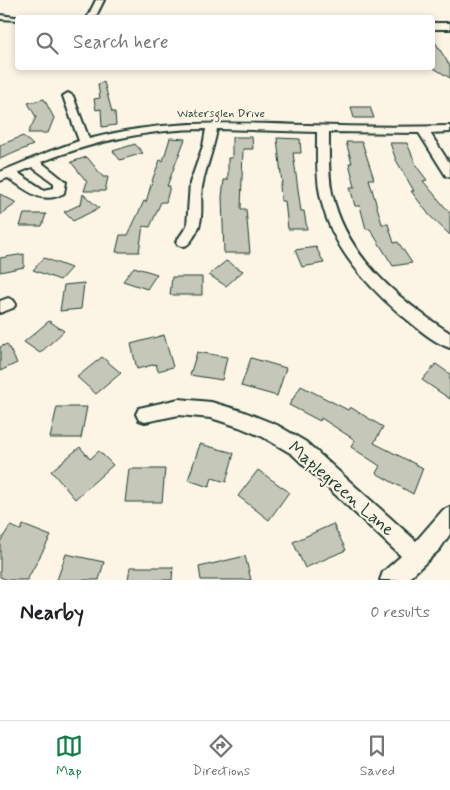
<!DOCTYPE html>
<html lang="en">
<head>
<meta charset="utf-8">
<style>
  :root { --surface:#fff; --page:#f2f2f2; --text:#202124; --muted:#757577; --line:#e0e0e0; --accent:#0b8043 }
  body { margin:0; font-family:Mynerve,sans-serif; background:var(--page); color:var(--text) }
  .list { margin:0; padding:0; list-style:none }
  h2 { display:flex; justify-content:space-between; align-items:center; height:65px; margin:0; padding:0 20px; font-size:21px }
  h2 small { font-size:16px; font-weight:400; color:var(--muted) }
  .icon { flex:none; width:28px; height:28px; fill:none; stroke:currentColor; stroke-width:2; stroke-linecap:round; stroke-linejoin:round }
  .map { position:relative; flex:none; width:450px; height:580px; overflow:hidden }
  .search { position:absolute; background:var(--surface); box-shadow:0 2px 8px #0003; left:15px; right:15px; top:15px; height:55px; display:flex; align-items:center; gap:12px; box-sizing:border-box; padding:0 18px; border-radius:5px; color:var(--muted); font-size:19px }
  .sheet { height:140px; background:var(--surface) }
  nav { display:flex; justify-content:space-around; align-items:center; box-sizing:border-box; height:70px; border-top:1px solid var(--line); background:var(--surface); font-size:14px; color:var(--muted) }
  nav a { display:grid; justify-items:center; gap:2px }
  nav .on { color:var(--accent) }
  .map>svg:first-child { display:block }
  .building { fill:#c5c7b9; stroke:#1f3d34 }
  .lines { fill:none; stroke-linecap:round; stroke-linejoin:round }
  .minor-casing { stroke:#1f3d34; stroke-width:4 }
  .minor { fill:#fcf5e5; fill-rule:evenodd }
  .labels { text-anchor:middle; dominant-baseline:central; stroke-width:4; stroke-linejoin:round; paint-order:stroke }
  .far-street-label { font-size:12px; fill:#1f3d34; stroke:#fcf5e5 }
  .near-street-label { font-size:18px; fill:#1f3d34; stroke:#fcf5e5 }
</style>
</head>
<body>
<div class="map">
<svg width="450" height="580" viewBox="0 0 450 580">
  <rect width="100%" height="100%" fill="#fcf5e5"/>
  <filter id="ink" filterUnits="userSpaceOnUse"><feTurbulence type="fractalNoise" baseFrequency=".02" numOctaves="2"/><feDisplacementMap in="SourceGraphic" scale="10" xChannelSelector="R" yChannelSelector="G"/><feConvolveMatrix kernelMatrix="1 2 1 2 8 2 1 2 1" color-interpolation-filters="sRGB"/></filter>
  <g filter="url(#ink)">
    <g class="building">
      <polygon points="432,37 450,66 450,78 432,67"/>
      <polygon points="104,82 112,112 115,112 116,125 102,127 101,109 96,110 94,99 100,98 98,84"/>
      <polygon points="44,99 54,118 48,133 28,133 36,117 28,103"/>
      <polygon points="351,107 370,107 374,118 354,118"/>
      <polygon points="23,136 33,145 0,159 0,145"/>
      <polygon points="232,137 252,137 253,149 243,149 241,209 246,209 250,253 224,253 222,197 224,180 228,180 228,158 232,158"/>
      <polygon points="170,138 185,139 167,186 170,186 166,202 161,202 150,227 143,226 139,252 116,252 120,235 128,235 144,201 146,202 153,178 160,160 163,161"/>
      <polygon points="277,138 300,139 301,153 293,153 301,211 304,211 307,229 288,229 285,201 281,201 280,184 282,184"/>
      <polygon points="346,142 362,142 374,179 369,179 382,224 388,224 394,243 398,242 412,263 393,266 370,229 366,229 360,206 355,206 350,187 355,187 349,163 352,163"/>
      <polygon points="390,143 407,143 417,167 427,180 423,181 450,213 450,235 430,216 411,191 414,191 396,160"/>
      <polygon points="135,144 143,153 120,160 113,151"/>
      <polygon points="87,157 103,177 108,177 105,191 84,191 87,182 71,162"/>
      <polygon points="0,194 17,203 0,215"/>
      <polygon points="83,194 99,208 73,221 64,212 81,204"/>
      <polygon points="24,214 46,214 42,226 20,226"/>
      <polygon points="316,247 324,263 302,267 295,250"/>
      <polygon points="24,254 24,267 0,272 0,258"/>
      <polygon points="44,258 71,268 60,280 33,270"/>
      <polygon points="226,261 243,271 226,286 209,275"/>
      <polygon points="134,267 157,274 147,289 123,281"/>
      <polygon points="172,277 202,277 202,295 170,295"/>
      <polygon points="84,283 81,309 60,311 64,285"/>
      <polygon points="49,321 64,331 40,353 24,342"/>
      <polygon points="164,335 173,367 158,371 156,364 137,369 131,344"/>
      <polygon points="7,344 17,363 0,371 0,347"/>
      <polygon points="197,352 227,357 222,380 190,375"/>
      <polygon points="102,357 121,373 96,394 77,377"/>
      <polygon points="251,358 286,368 277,396 241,386"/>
      <polygon points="436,364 450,374 450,399 422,380"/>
      <polygon points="301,386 348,410 350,407 383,427 374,443 423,468 413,494 376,473 380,466 351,447 355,440 321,418 320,421 289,405"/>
      <polygon points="57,407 87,407 81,438 50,438"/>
      <polygon points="200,444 234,453 226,482 212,478 209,487 188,480"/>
      <polygon points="80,447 90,459 99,451 113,465 75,499 51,471"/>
      <polygon points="129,469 165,469 162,502 125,502"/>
      <polygon points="258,470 289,492 269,520 238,496"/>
      <polygon points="333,524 346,550 305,568 293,542"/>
      <polygon points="23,525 51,536 27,580 8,580 0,577 0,542 10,526 21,530"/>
      <polygon points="66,554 104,562 99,580 57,580"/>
      <polygon points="245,556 251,580 201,580 199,567"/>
      <polygon points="130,567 173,567 172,580 128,580"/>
    </g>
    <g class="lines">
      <defs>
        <g id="minor">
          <polygon points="96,0 104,0 95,18 87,18"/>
          <polygon points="0,15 22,18 18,18 18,20 0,19"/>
          <rect x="432" y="23" width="18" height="6"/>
          <path d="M68,93L73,96L89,139C163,119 233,123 309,125C356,127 403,127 450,126V132L430,133L450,164V177L446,176L419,133L329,132C329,153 328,174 332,193C346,257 398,299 450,333V348C432,342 414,325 399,313C362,281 329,243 320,194C316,174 317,152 317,132L217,129C214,148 207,164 203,182C198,202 207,219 193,238C189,244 186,248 178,245L176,242L187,226L190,183L203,146L206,129C149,129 95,141 41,162L66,182L64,193C42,206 27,190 8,178L0,181V172L48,152L79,141L63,96ZM32,167L54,183V188L44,190L18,173Z"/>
          <polygon points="8,298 13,300 16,304 13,308 0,313 0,301"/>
          <polygon points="179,399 211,402 242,411 277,425 306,442 416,541 443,510 450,507 450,534 440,549 407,580 380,580 383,572 401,556 292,454 263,437 239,427 211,418 179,415 145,422 139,420 136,414 139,408"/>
        </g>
      </defs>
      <use href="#minor" class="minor-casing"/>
      <use href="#minor" class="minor"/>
    </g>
  </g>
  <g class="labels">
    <g class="far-street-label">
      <text x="221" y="114">Watersglen Drive</text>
    </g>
    <g class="near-street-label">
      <text transform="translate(341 489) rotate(41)">Maplegreen Lane</text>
    </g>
  </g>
</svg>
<div class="search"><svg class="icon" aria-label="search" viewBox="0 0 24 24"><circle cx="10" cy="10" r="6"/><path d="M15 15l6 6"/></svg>Search here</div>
</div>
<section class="sheet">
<h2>Nearby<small>0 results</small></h2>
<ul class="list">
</ul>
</section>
<nav>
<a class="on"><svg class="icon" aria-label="map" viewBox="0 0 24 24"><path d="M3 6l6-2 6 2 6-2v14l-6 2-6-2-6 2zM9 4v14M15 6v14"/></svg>Map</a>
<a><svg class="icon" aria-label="directions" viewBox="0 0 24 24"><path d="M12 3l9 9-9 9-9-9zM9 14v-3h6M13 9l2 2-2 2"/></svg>Directions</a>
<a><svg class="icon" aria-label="saved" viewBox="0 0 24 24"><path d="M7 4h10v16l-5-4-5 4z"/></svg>Saved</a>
</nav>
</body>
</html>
